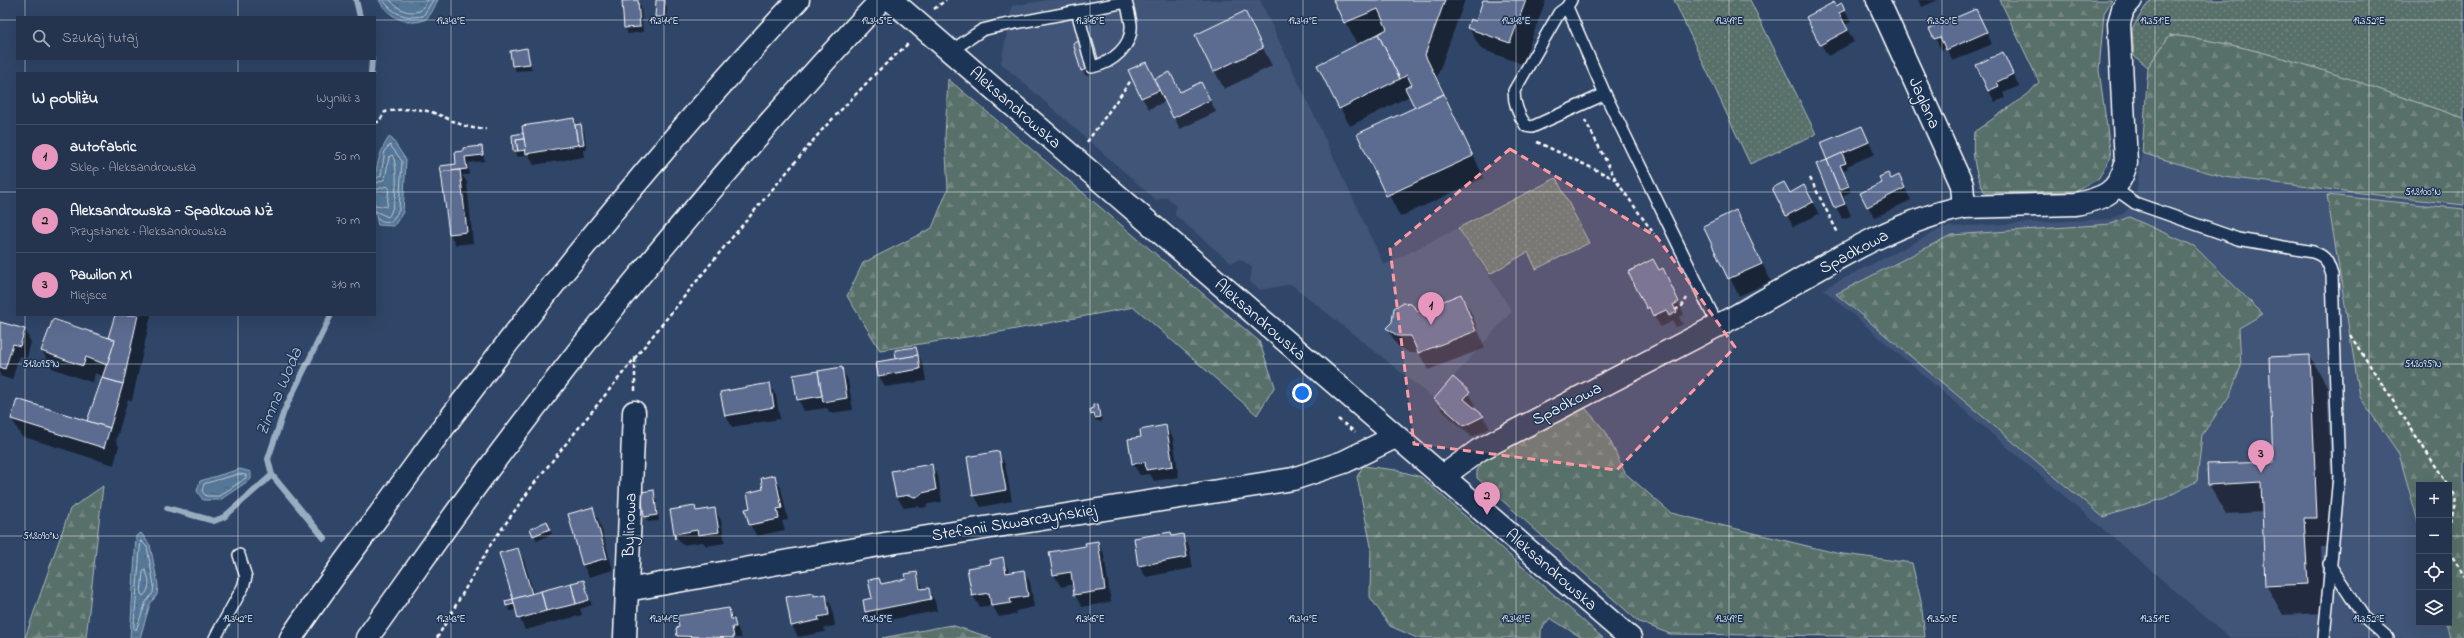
<!DOCTYPE html>
<html lang="pl">
<head>
<meta charset="utf-8">
<style>
  :root { --surface:#24344e; --page:#2c3c55; --text:#f1f3f6; --muted:#a3aab6; --line:#414f66; --accent:#e797bd }
  body { margin:0; font-family:"Indie Flower",sans-serif; background:var(--page); color:var(--text) }
  .controls { position:absolute; right:12px; bottom:12px; display:grid; overflow:hidden; border-radius:0px; box-shadow:0 4px 16px #0002 }
  .controls button { width:36px; height:36px; display:grid; place-items:center; padding:0; border:0; border-bottom:1px solid var(--line); background:var(--surface); color:var(--text); font:20px sans-serif }
  .you { position:absolute; left:1302px; top:393px; width:14px; height:14px; margin:-10px; border:3px solid #fff; border-radius:50%; background:#1a73e8; box-shadow:0 0 0 6px #1a73e833 }
  .badge { display:grid; place-items:center; width:26px; height:26px; border-radius:50%; background:var(--accent); color:#111; font-size:13px; font-weight:700 }
  .pin { position:absolute; translate:-50% -33px; filter:drop-shadow(0 1px 2px #0008) }
  .pin::after { content:''; position:absolute; top:21px; width:14px; height:12px; background:inherit; clip-path:polygon(0 0,100% 0,50% 100%) }
  .list { margin:0; padding:0; list-style:none }
  h2 { display:flex; justify-content:space-between; align-items:center; height:52px; margin:0; padding:0 16px; font-size:17px }
  h2 small { font-size:13px; font-weight:400; color:var(--muted) }
  .list li { display:grid; grid-template-columns:26px 1fr auto; gap:12px; align-items:center; box-sizing:border-box; height:64px; padding:0 16px; border-top:1px solid var(--line) }
  .list b { display:block; font-size:15px; white-space:nowrap }
  .list p { margin:0; font-size:13px; white-space:nowrap; color:var(--muted) }
  .list em { font-size:13px; font-style:normal; color:var(--muted) }
  .icon { flex:none; width:22px; height:22px; fill:none; stroke:currentColor; stroke-width:2; stroke-linecap:round; stroke-linejoin:round }
  .map { position:relative; flex:none; width:2464px; height:638px; overflow:hidden }
  .search { position:absolute; background:var(--surface); box-shadow:0 4px 16px #0002; left:16px; top:16px; width:360px; height:44px; display:flex; align-items:center; gap:10px; box-sizing:border-box; padding:0 14px; border-radius:0px; color:var(--muted); font-size:15px }
  .panel { position:absolute; background:var(--surface); box-shadow:0 4px 16px #0002; left:16px; top:72px; width:360px; height:244px; border-radius:0px }
  .map>svg:first-child { display:block }
  .built { fill:#415477; fill-rule:evenodd }
  .grass { fill:url(#grass-dots); stroke:#acb7b5 }
  .forest { fill:url(#forest-firs); stroke:#acb7b5 }
  .water { fill:url(#water-ripples); stroke:#99adc1 }
  .shadow { fill:#0007 }
  .lines { fill:none; stroke-linecap:round; stroke-linejoin:round }
  .shore { stroke:#bbc9d6; stroke-width:1 }
  .stream { stroke:#99adc1; stroke-width:6 }
  .building { fill:#5b6c91; stroke:#fff }
  .service-casing { stroke:#fff; stroke-width:14 }
  .minor-casing { stroke:#fff; stroke-width:25 }
  .secondary-casing { stroke:#fff; stroke-width:25 }
  .motorway-casing { stroke:#fff; stroke-width:25 }
  .path { stroke:#fff; stroke-width:2.5; stroke-dasharray:4 3; stroke-linecap:butt }
  .service { stroke:#1d3557; stroke-width:11 }
  .minor { stroke:#1d3557; stroke-width:22 }
  .secondary { stroke:#1d3557; stroke-width:22 }
  .motorway { stroke:#1d3557; stroke-width:22 }
  .marked { fill:#ff9aa2; fill-opacity:0.2; stroke:#ff9aa2; stroke-width:3; stroke-dasharray:8 5; stroke-linejoin:round }
  .ticks { fill:none; stroke:#fff; stroke-width:1; stroke-opacity:0.45 }
  .labels { text-anchor:middle; dominant-baseline:central; stroke-width:3; stroke-linejoin:round; paint-order:stroke }
  .street-label { font-size:17px; fill:#fff; stroke:#1d3557 }
  .water-label { font-size:18px; font-style:italic; fill:#b2c2d1; stroke:#1d3557 }
  .ticks-label { font-size:10px; text-anchor:middle; fill:#fff; stroke:#1d3557; stroke-width:3; stroke-linejoin:round; paint-order:stroke }
</style>
</head>
<body>
<div class="map">
<svg width="2464" height="638" viewBox="0 0 2464 638">
  <defs>
    <pattern id="grass-dots" width="8" height="8" patternUnits="userSpaceOnUse"><rect width="8" height="8" fill="#596f6b"/><path d="M2 2h.1M6 6h.1" fill="none" stroke="#728581" stroke-width="1.8" stroke-linecap="round"/></pattern>
    <pattern id="forest-firs" width="22" height="20" patternUnits="userSpaceOnUse"><rect width="22" height="20" fill="#596f6b"/><path d="M5 1l3.5 6h-7zM16 11l3.5 6h-7z" fill="#728581"/></pattern>
    <pattern id="water-ripples" width="26" height="14" patternUnits="userSpaceOnUse"><rect width="26" height="14" fill="#557798"/><path d="M2 4q2-2 4 0t4 0M15 11q2-2 4 0t4 0" fill="none" stroke="#505f6e"/></pattern>
  </defs>
  <rect width="100%" height="100%" fill="#304668"/>
  <filter id="ink" filterUnits="userSpaceOnUse"><feTurbulence type="fractalNoise" baseFrequency=".025" numOctaves="2"/><feDisplacementMap in="SourceGraphic" scale="8" xChannelSelector="R" yChannelSelector="G"/><feConvolveMatrix kernelMatrix="1 2 1 2 8 2 1 2 1" color-interpolation-filters="sRGB"/></filter>
  <g filter="url(#ink)">
    <g class="built">
      <polygon points="1047,0 1260,0 1384,265 1458,228 1512,311 1434,399 1291,284 1261,290 1250,282 1252,267 1240,259 1231,263 1175,215 1176,206 1167,197 1156,200 1001,63 1012,6"/>
      <path d="M2142,153L2224,177L2464,205V638H2230L1823,289L1945,227L2110,219L2123,214L2135,203ZM2419,485H2449V623H2419Z"/>
    </g>
    <g class="grass">
      <polygon points="1674,0 1750,0 1816,134 1750,164"/>
      <path d="M2153,0H2464V118C2367,87 2272,46 2170,35L2148,67L2134,56L2132,29L2147,4Z"/>
      <polygon points="1556,178 1589,243 1536,269 1528,252 1490,274 1458,228"/>
    </g>
    <g class="forest">
      <path d="M2000,0H2112L2104,13L2099,70L2111,157L2098,179L2076,191L1985,193C1974,172 1972,156 1974,132L2028,94L2039,82Z"/>
      <path d="M2170,35C2272,46 2367,87 2464,118V205L2224,177L2142,153L2148,67Z"/>
      <polygon points="948,79 1259,341 1275,386 1257,415 1134,307 1000,332 880,350 847,296 863,263 932,228 948,189 945,137"/>
      <polygon points="2327,195 2464,209 2464,638 2450,638 2446,623 2449,623 2449,485 2419,485 2419,525 2399,454 2360,397"/>
      <polygon points="2129,217 2194,246 2263,314 2239,328 2241,366 2230,395 2202,435 2197,481 2165,498 2103,517 1836,294 1951,235 2111,224"/>
      <polygon points="1581,403 1606,432 1625,473 1671,513 1836,553 1912,563 1921,601 1925,637 1670,634 1639,622 1477,478 1477,471 1484,456"/>
      <polygon points="1363,466 1396,470 1421,477 1603,638 1582,638 1550,618 1541,630 1541,638 1417,638 1390,626 1370,597 1371,546 1357,477"/>
      <polygon points="103,486 86,638 25,638 70,509"/>
      <polygon points="951,625 992,638 882,638"/>
    </g>
    <g class="water">
      <path d="M379,0H438C434,7 431,17 424,20C407,27 386,15 379,0Z"/>
      <path d="M390,136L406,160L403,212L394,226L378,225C371,199 373,158 390,136Z"/>
      <polygon points="240,469 251,472 251,479 220,500 203,500 197,491 200,481"/>
      <polygon points="141,533 150,545 158,585 157,595 150,604 140,638 130,638 136,536"/>
    </g>
    <g class="shadow">
      <polygon points="1334,0 1465,0 1437,77 1484,178 1400,217 1359,134 1416,108 1410,96 1350,126 1318,66 1358,46"/>
      <polygon points="1484,0 1546,0 1522,64 1481,49 1468,27 1476,22"/>
      <polygon points="1918,0 1938,0 1922,7"/>
      <polygon points="638,1 641,7 643,32 628,34 625,28 623,2"/>
      <polygon points="664,1 667,7 666,22 659,22 656,16"/>
      <polygon points="1841,4 1851,22 1845,25 1854,42 1828,56 1821,44 1836,7"/>
      <polygon points="1976,10 1992,44 1953,61 1946,48 1941,50 1931,29"/>
      <polygon points="1245,12 1272,66 1224,89 1196,35"/>
      <polygon points="1091,39 1103,71 1086,76 1082,70"/>
      <polygon points="526,49 532,70 516,71 513,65"/>
      <polygon points="2003,54 2019,86 2003,93 2005,98 1995,102 1989,91"/>
      <polygon points="1155,80 1180,93 1201,83 1216,112 1180,129 1166,101 1149,109 1142,98"/>
      <polygon points="573,119 584,131 587,150 583,150 584,157 534,165 529,155 518,157 514,151"/>
      <polygon points="1862,127 1875,154 1847,166 1848,168 1843,171 1851,192 1843,196 1851,216 1842,219 1817,165 1828,160"/>
      <polygon points="481,147 485,161 468,163 469,175 462,175 467,182 473,243 456,245 449,233 441,167 458,165 456,153"/>
      <polygon points="1899,177 1911,200 1874,218 1868,206 1891,180"/>
      <polygon points="1790,193 1810,198 1819,214 1793,227 1787,215"/>
      <polygon points="1736,212 1771,281 1739,296 1704,227"/>
      <polygon points="1663,269 1684,314 1679,317 1683,324 1676,327 1673,321 1661,327 1648,308 1659,271"/>
      <polygon points="1461,295 1471,312 1485,348 1428,370 1419,353 1409,353 1397,345 1387,328 1393,322"/>
      <polygon points="116,315 151,315 132,401 128,399 116,441 119,446 114,465 21,436 12,419 88,422 104,377 95,373 93,383 52,368 42,351 109,339"/>
      <polygon points="0,323 25,330 31,342 27,358 19,356 12,380 0,376"/>
      <polygon points="916,348 924,368 926,381 885,387 879,376"/>
      <polygon points="2310,356 2327,386 2334,547 2321,547 2324,613 2283,615 2266,585 2263,512 2226,514 2209,484 2274,463"/>
      <polygon points="841,368 848,380 853,410 830,413 827,408 804,411 798,399 794,376"/>
      <polygon points="769,384 776,396 780,419 732,427 726,416"/>
      <polygon points="1469,393 1475,404 1473,408 1483,417 1490,428 1472,437 1442,410 1435,399"/>
      <polygon points="1097,405 1100,411 1102,422 1095,420 1092,415"/>
      <polygon points="1166,426 1173,438 1179,477 1154,481 1150,474 1140,475 1133,464 1142,438"/>
      <polygon points="998,452 1005,464 1012,501 981,507 974,495"/>
      <polygon points="931,465 938,476 942,502 928,504 926,507 921,508 918,506 904,508 897,497"/>
      <polygon points="774,476 781,488 788,520 782,521 785,530 757,536 750,525 747,510 751,509"/>
      <polygon points="653,491 656,497 659,521 648,522 645,516"/>
      <polygon points="695,507 697,512 714,509 721,520 725,543 706,546 703,542 682,545 675,534"/>
      <polygon points="592,508 599,520 613,570 589,577 583,565 569,515"/>
      <polygon points="549,528 552,534 537,541 531,529"/>
      <polygon points="1171,533 1173,536 1182,535 1189,546 1193,568 1146,577 1139,566"/>
      <polygon points="1098,542 1104,554 1111,602 1082,607 1075,595 1074,584 1061,587 1054,575 1050,553 1087,547"/>
      <polygon points="517,549 524,560 534,594 583,581 592,605 580,609 582,615 525,630 516,610 510,611 506,602 513,600"/>
      <polygon points="1003,558 1010,573 1023,571 1030,582 1034,607 1016,611 1017,614 999,617 992,605 980,607 973,596 992,565"/>
      <polygon points="916,573 924,590 928,589 935,601 937,611 873,623 866,611 873,599 879,579 882,584 907,580"/>
      <polygon points="813,594 815,597 825,595 832,607 835,626 824,628 825,632 798,637 792,625"/>
      <polygon points="729,609 742,638 680,638 678,636"/>
    </g>
    <g class="lines">
      <g class="shore">
        <path d="M383,0C393,14 406,19 423,16L433,0"/>
        <path d="M390,0C399,10 407,14 420,11L428,0"/>
        <polyline points="375,179 381,176 385,150 390,145 402,161 399,210 391,222 382,221 375,216"/>
        <path d="M375,184L385,179L389,157L392,155C399,165 397,208 388,217L375,211"/>
        <polyline points="375,190 387,186 389,188 387,207 375,205"/>
        <polygon points="239,474 246,475 246,478 219,496 206,496 202,491 204,484"/>
        <polygon points="141,541 147,547 154,585 153,593 146,602 136,630 134,628"/>
        <path d="M145,570C150,578 151,590 143,596L141,594L143,572Z"/>
      </g>
      <g class="stream">
        <polyline points="356,0 360,17"/>
        <polyline points="371,73 372,59"/>
        <polyline points="167,508 214,521 224,517 272,475"/>
        <polyline points="324,538 272,475 268,459 284,411 331,315"/>
      </g>
    </g>
    <g class="building">
      <polygon points="638,0 640,27 624,28 622,1"/>
      <polygon points="656,0 665,0 664,17 655,17"/>
      <polygon points="1333,0 1445,0 1425,55 1444,94 1415,108 1405,88 1412,85 1407,75 1400,79 1378,34 1387,29 1378,9 1344,23"/>
      <polygon points="1483,0 1526,0 1510,43 1467,28 1470,19 1476,21"/>
      <polygon points="1834,2 1836,6 1842,3 1845,10 1839,13 1848,30 1820,45 1806,17"/>
      <polygon points="1976,9 1987,32 1946,50 1940,37 1934,39 1929,29"/>
      <polygon points="1245,11 1263,48 1213,72 1195,35"/>
      <polygon points="1378,34 1400,79 1339,109 1317,65"/>
      <polygon points="1092,38 1100,65 1081,71 1073,43"/>
      <polygon points="527,48 530,64 512,66 510,51"/>
      <polygon points="2003,52 2013,74 1997,82 1999,86 1988,91 1976,65"/>
      <polygon points="1146,62 1160,90 1141,98 1128,70"/>
      <polygon points="1170,72 1180,92 1201,82 1210,100 1173,118 1154,79"/>
      <polygon points="1444,94 1473,156 1386,196 1357,134"/>
      <polygon points="574,118 578,145 526,154 522,126"/>
      <polygon points="581,124 584,144 578,145 575,125"/>
      <polygon points="1862,126 1869,142 1827,160 1820,143"/>
      <polygon points="523,133 524,139 516,140 518,151 513,151 512,135"/>
      <polygon points="524,139 526,150 518,151 516,140"/>
      <polygon points="482,146 483,155 465,157 467,169 441,172 440,166 456,164 455,152 463,151 463,148"/>
      <polygon points="1842,153 1846,163 1840,165 1849,186 1839,190 1827,160"/>
      <polygon points="1827,160 1845,204 1834,208 1816,164"/>
      <polygon points="460,170 467,232 449,234 441,172"/>
      <polygon points="1888,173 1891,179 1899,175 1905,188 1867,207 1860,193 1882,183 1879,177"/>
      <polygon points="1784,182 1790,193 1804,185 1813,202 1786,216 1772,188"/>
      <polygon points="1736,210 1762,264 1728,279 1703,226"/>
      <polygon points="1653,259 1659,270 1663,268 1679,302 1673,305 1677,312 1669,316 1666,310 1653,316 1649,307 1647,309 1628,272"/>
      <polygon points="1461,294 1476,331 1418,353 1411,336 1398,336 1386,328 1392,322 1394,308 1402,303 1411,304 1418,311"/>
      <polygon points="115,315 138,315 123,384 102,378 115,340 108,338"/>
      <polygon points="53,319 115,340 107,365 86,357 83,366 41,351"/>
      <polygon points="0,322 25,329 20,346 13,344 5,369 0,367"/>
      <polygon points="916,347 918,355 896,359 895,350"/>
      <polygon points="918,355 920,369 878,376 876,362"/>
      <polygon points="2310,355 2317,518 2304,518 2308,584 2265,586 2261,482 2208,485 2207,464 2273,462 2269,357"/>
      <polygon points="842,367 847,398 823,402 818,371"/>
      <polygon points="818,371 822,396 797,400 793,375"/>
      <polygon points="1453,377 1470,392 1464,399 1484,416 1464,426 1434,399"/>
      <polygon points="102,378 123,384 110,428 87,421"/>
      <polygon points="770,383 774,407 725,416 720,392"/>
      <polygon points="17,399 110,428 104,448 11,419"/>
      <polygon points="1098,404 1100,417 1095,418 1094,414 1091,415 1090,409 1093,408 1093,405"/>
      <polygon points="1166,425 1173,466 1146,470 1145,462 1132,464 1128,439 1141,437 1140,430"/>
      <polygon points="999,451 1006,490 973,496 967,457"/>
      <polygon points="932,464 936,490 922,493 920,496 914,497 910,495 896,497 891,471"/>
      <polygon points="775,475 782,508 777,509 779,519 749,525 745,509 750,508 747,493 763,489 761,478"/>
      <polygon points="654,490 657,515 644,517 641,492"/>
      <polygon points="695,506 696,511 715,508 719,532 698,535 697,530 675,534 675,539 670,510"/>
      <polygon points="593,507 607,558 582,565 568,514"/>
      <polygon points="547,521 550,529 533,536 530,529"/>
      <polygon points="1171,532 1172,536 1183,534 1187,557 1138,566 1134,538"/>
      <polygon points="1098,541 1105,590 1074,595 1071,572 1053,575 1049,552 1086,546 1085,543"/>
      <polygon points="518,548 532,594 513,599 499,553"/>
      <polygon points="1003,557 1006,573 1024,570 1028,596 1010,599 1011,603 991,606 989,593 972,596 967,568 991,564 990,560"/>
      <polygon points="917,572 920,589 929,588 931,599 865,612 863,600 872,598 868,580 879,578 881,584 906,579 905,574"/>
      <polygon points="584,580 589,600 576,604 571,583"/>
      <polygon points="571,583 576,604 546,611 541,591"/>
      <polygon points="541,591 546,611 518,619 513,599"/>
      <polygon points="814,593 814,596 826,594 829,615 818,617 819,620 791,626 786,597"/>
      <polygon points="513,599 514,604 506,606 505,601"/>
      <polygon points="729,608 731,619 734,619 736,627 732,627 734,638 677,636 676,628 679,627 677,616"/>
    </g>
    <g class="lines">
      <defs>
        <g id="service">
          <path d="M1571,0L1567,7L1559,13L1514,91C1514,103 1519,116 1526,126L1532,127L1605,94"/>
          <polyline points="1567,7 1605,94 1718,326"/>
          <path d="M951,51L982,30L994,27L1126,2C1128,9 1130,17 1131,24C1133,46 1112,63 1092,67L1077,11"/>
          <path d="M2114,188L2135,203L2238,239L2313,252C2326,256 2328,262 2332,275L2339,476L2324,638"/>
          <polyline points="2329,564 2364,617 2388,638"/>
          <polyline points="215,638 243,587 246,577 239,555"/>
        </g>
        <g id="minor">
          <polyline points="1878,0 1962,185 1964,207"/>
          <path d="M1442,477L1479,450C1565,405 1651,361 1736,316C1809,277 1882,224 1964,207L2075,204C2103,199 2119,193 2126,163L2119,23L2123,9L2131,0"/>
          <polyline points="627,590 890,543 1293,479 1344,462 1395,437"/>
          <polyline points="625,638 634,412"/>
        </g>
        <polyline id="secondary" points="891,0 1630,638"/>
        <g id="motorway">
          <path d="M291,638C325,586 364,536 401,485C524,316 655,153 798,0"/>
          <path d="M367,638C403,588 438,537 475,487C600,317 737,154 881,0"/>
        </g>
      </defs>
      <use href="#service" class="service-casing"/>
      <use href="#minor" class="minor-casing"/>
      <use href="#secondary" class="secondary-casing"/>
      <use href="#motorway" class="motorway-casing"/>
      <g class="path">
        <polyline points="934,9 946,0"/>
        <polyline points="1585,120 1617,182 1654,234"/>
        <path d="M375,122H379L385,112C402,109 417,107 434,113C454,120 463,129 486,129"/>
        <polyline points="1087,142 1132,79"/>
        <polyline points="1537,142 1615,179"/>
        <polyline points="1810,178 1838,233"/>
        <polyline points="1675,310 1682,306 1687,298"/>
        <polyline points="2350,335 2448,485"/>
        <polyline points="635,391 635,358"/>
        <polyline points="1338,419 1355,432"/>
        <polyline points="2449,486 2456,497 2449,533"/>
        <polyline points="2449,551 2464,576"/>
        <polyline points="437,638 491,544 536,481 725,246 822,130 878,71 909,43"/>
      </g>
      <use href="#service" class="service"/>
      <use href="#minor" class="minor"/>
      <use href="#secondary" class="secondary"/>
      <use href="#motorway" class="motorway"/>
    </g>
  </g>
  <path class="marked" d="M1510,149L1657,237L1735,347L1617,470L1414,444L1390,249Z"/>
  <path class="ticks" d="M25,0V17M238,0V17M451,0V638M664,0V638M877,0V638M1090,0V638M1303,0V638M1516,0V638M1729,0V638M1942,0V638M2155,0V638M2369,0V638M0,20H17M375,20H2464M25,59V73M238,59V73M0,192H17M375,192H2464M25,315V638M238,315V638M0,364H2464M0,536H2419M2449,536H2464"/>
  <g class="labels">
    <g class="street-label">
      <text transform="translate(1924 103) rotate(66)">Jaglana</text>
      <text transform="translate(1015 108) rotate(41)">Aleksandrowska</text>
      <text transform="translate(1854 252) rotate(-28)">Spadkowa</text>
      <text transform="translate(1260 320) rotate(41)">Aleksandrowska</text>
      <text transform="translate(1567 404) rotate(-27)">Spadkowa</text>
      <text transform="translate(1014 523) rotate(-9)">Stefanii Skwarczyńskiej</text>
      <text transform="translate(630 525) rotate(-88)">Bylinowa</text>
      <text transform="translate(1551 570) rotate(41)">Aleksandrowska</text>
    </g>
    <g class="water-label">
      <text transform="translate(280 392) rotate(-67)">Zimna Woda</text>
    </g>
  </g>
  <g class="ticks-label">
    <text x="451" y="24">19.343°E</text>
    <text x="664" y="24">19.344°E</text>
    <text x="877" y="24">19.345°E</text>
    <text x="1090" y="24">19.346°E</text>
    <text x="1303" y="24">19.347°E</text>
    <text x="1516" y="24">19.348°E</text>
    <text x="1729" y="24">19.349°E</text>
    <text x="1942" y="24">19.350°E</text>
    <text x="2155" y="24">19.351°E</text>
    <text x="2369" y="24">19.352°E</text>
    <text x="2423" y="195">51.8100°N</text>
    <text x="41" y="367">51.8095°N</text>
    <text x="2423" y="367">51.8095°N</text>
    <text x="41" y="539">51.8090°N</text>
    <text x="238" y="622">19.342°E</text>
    <text x="451" y="622">19.343°E</text>
    <text x="664" y="622">19.344°E</text>
    <text x="877" y="622">19.345°E</text>
    <text x="1090" y="622">19.346°E</text>
    <text x="1303" y="622">19.347°E</text>
    <text x="1516" y="622">19.348°E</text>
    <text x="1729" y="622">19.349°E</text>
    <text x="1942" y="622">19.350°E</text>
    <text x="2155" y="622">19.351°E</text>
    <text x="2369" y="622">19.352°E</text>
  </g>
</svg>
<div class="controls">
<button>+</button>
<button>−</button>
<button><svg class="icon" aria-label="locate" viewBox="0 0 24 24"><circle cx="12" cy="12" r="6"/><path d="M12 2v4M12 18v4M2 12h4M18 12h4"/></svg></button>
<button><svg class="icon" aria-label="layers" viewBox="0 0 24 24"><path d="M12 4l9 5-9 5-9-5zM3 14l9 5 9-5"/></svg></button>
</div>
<div class="you"></div>
<div class="pin badge" style="left:1431px;top:325px">1</div>
<div class="pin badge" style="left:1487px;top:515px">2</div>
<div class="pin badge" style="left:2261px;top:473px">3</div>
<div class="search"><svg class="icon" aria-label="search" viewBox="0 0 24 24"><circle cx="10" cy="10" r="6"/><path d="M15 15l6 6"/></svg>Szukaj tutaj</div>
<section class="panel">
<h2>W pobliżu<small>Wyniki: 3</small></h2>
<ul class="list">
<li><span class="badge">1</span><div><b>autofabric</b><p>Sklep · Aleksandrowska</p></div><em>50 m</em></li>
<li><span class="badge">2</span><div><b>Aleksandrowska - Spadkowa NŻ</b><p>Przystanek · Aleksandrowska</p></div><em>70 m</em></li>
<li><span class="badge">3</span><div><b>Pawilon XI</b><p>Miejsce</p></div><em>310 m</em></li>
</ul>
</section>
</div>
</body>
</html>
